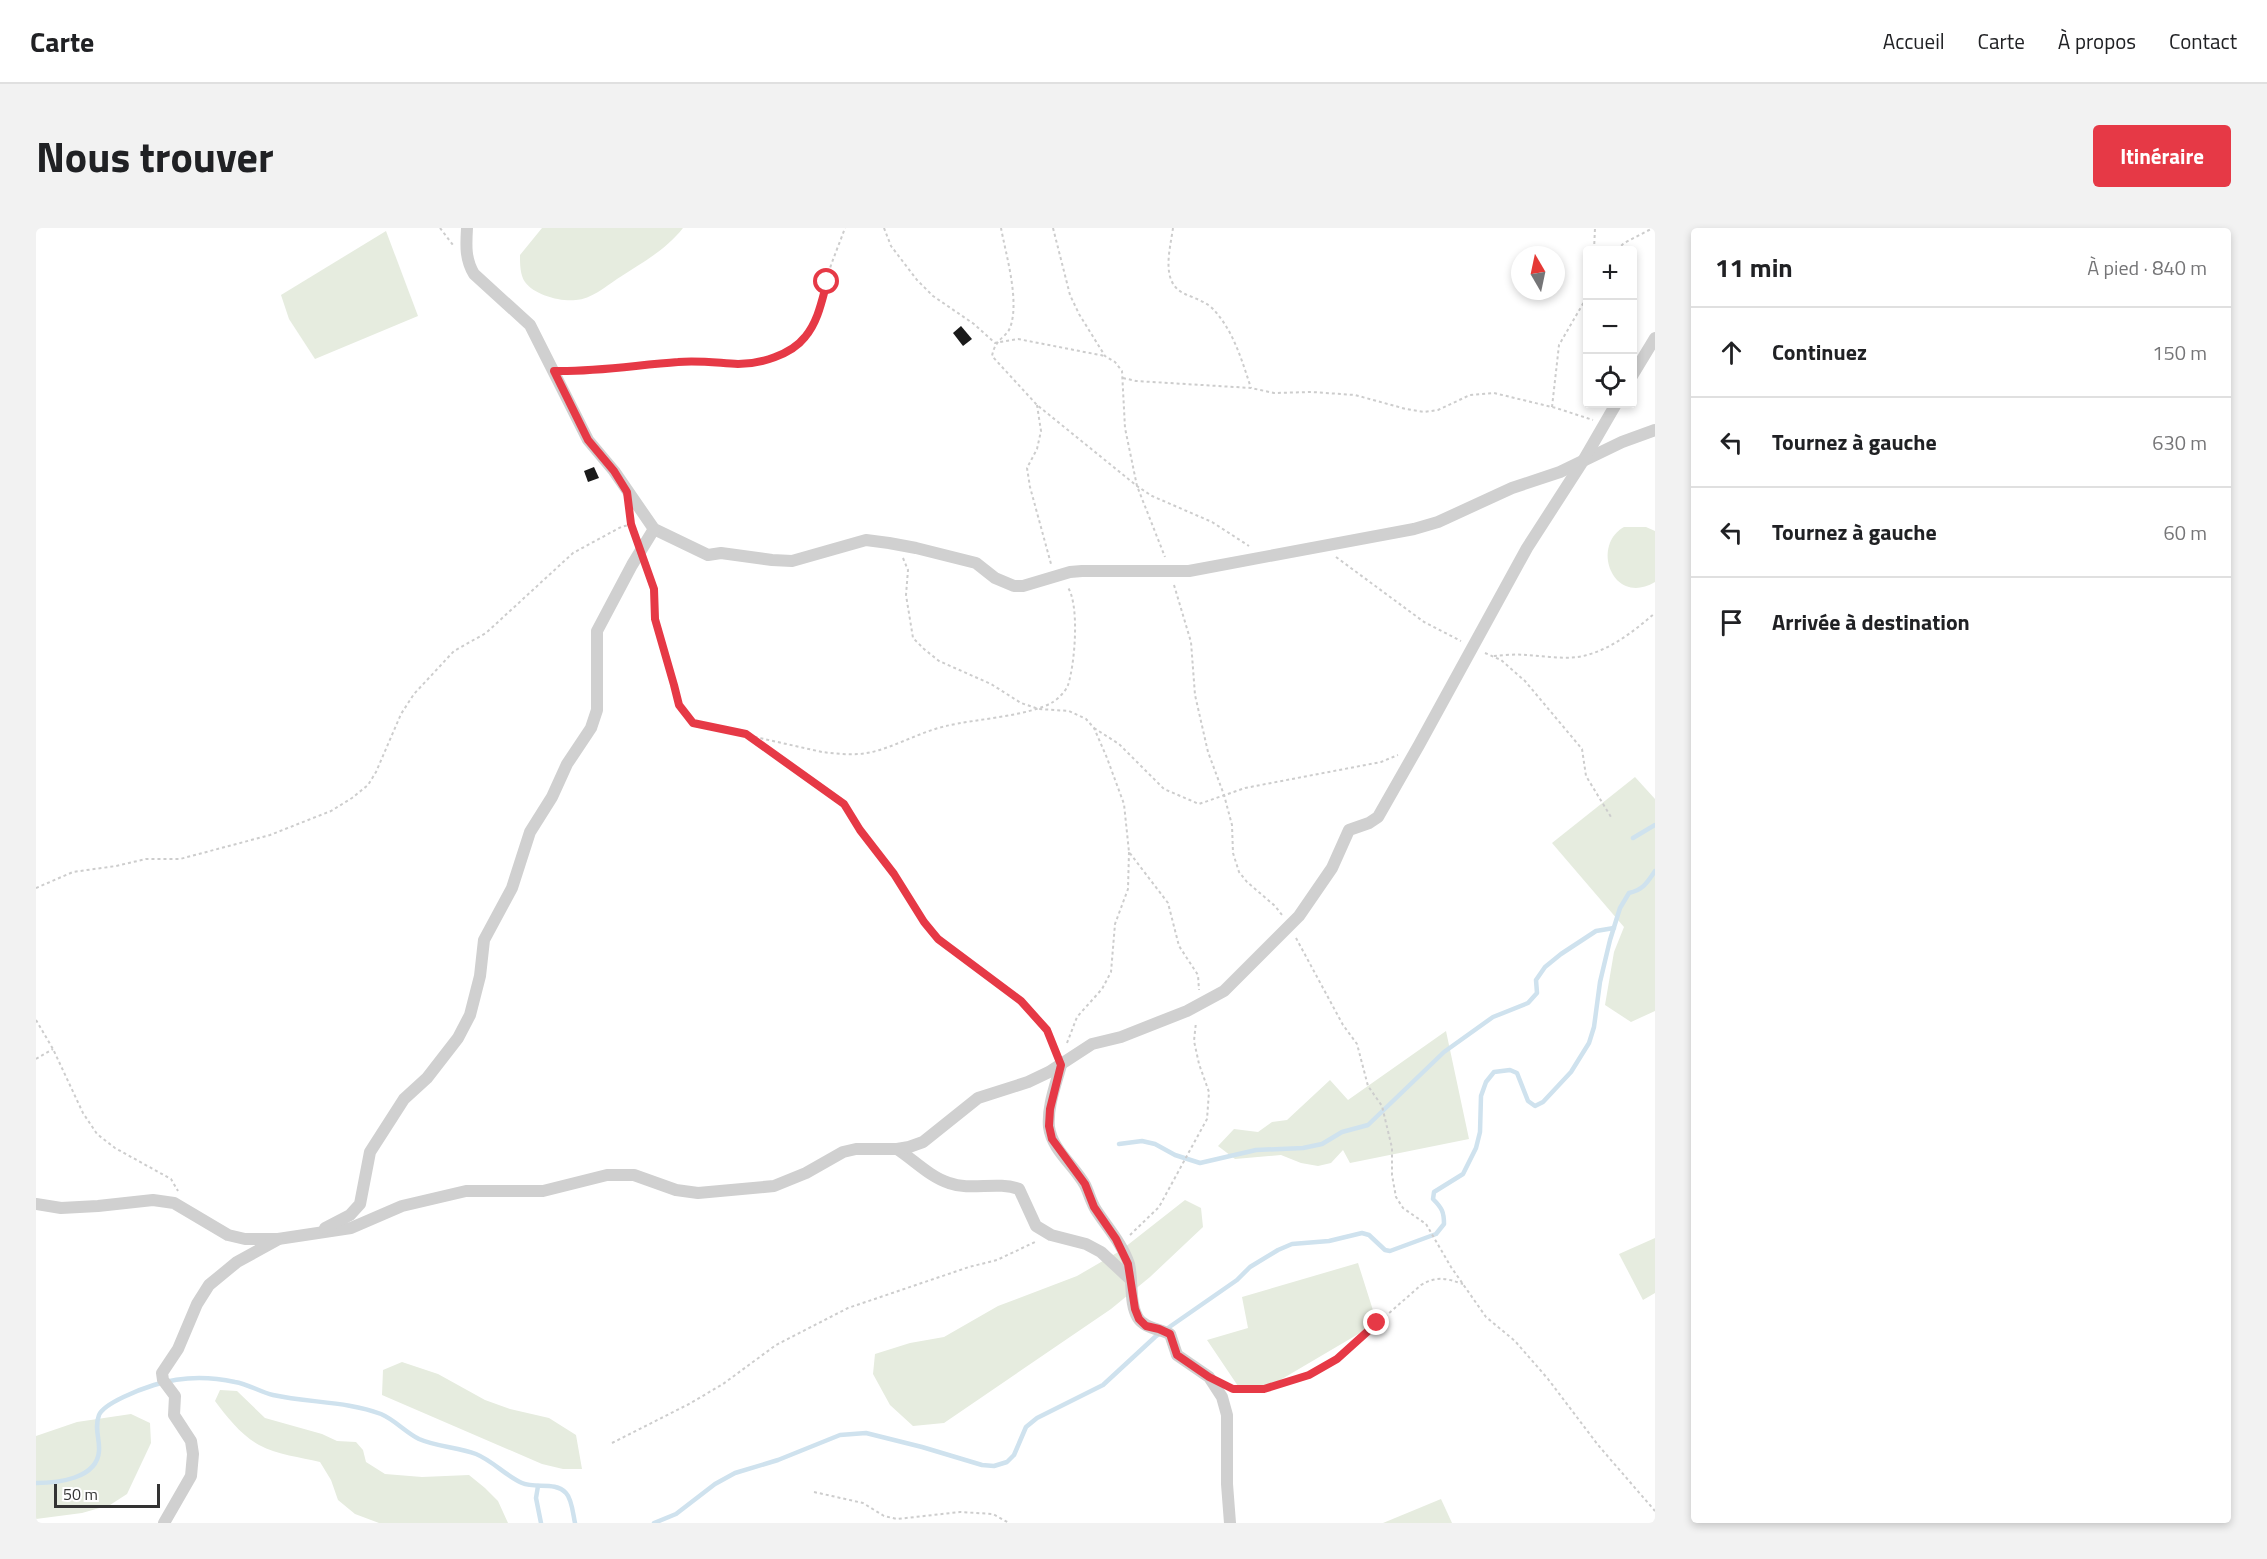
<!DOCTYPE html>
<html lang="fr">
<head>
<meta charset="utf-8">
<style>
  :root { --surface:#fff; --page:#f2f2f2; --text:#202124; --muted:#757577; --line:#e0e0e0; --accent:#e63946 }
  body { margin:0; font-family:"Titillium Web",sans-serif; background:var(--page); color:var(--text) }
  .controls { position:absolute; right:18px; top:18px; display:grid; overflow:hidden; border-radius:6px; box-shadow:0 3px 9px #0003 }
  .controls button { width:54px; height:54px; display:grid; place-items:center; padding:0; border:0; border-bottom:2px solid var(--line); background:var(--surface); color:var(--text); font:30px sans-serif }
  .compass { position:absolute; left:1475px; top:18px; width:54px; height:54px; border-radius:50%; background:var(--surface); box-shadow:0 3px 9px #0003; rotate:351deg }
  .scale { position:absolute; left:18px; bottom:15px; width:106px; box-sizing:border-box; padding-left:6px; border:3px solid #333; border-top:0; font-size:16px; line-height:21px; white-space:nowrap; color:#333; -webkit-text-stroke:4px #fff; paint-order:stroke }
  .stop { position:absolute; width:18px; height:18px; margin:-14px; border:4px solid #e63946; border-radius:50%; background:#fff }
  .stop.end { background:#e63946; border-color:#fff; box-shadow:0 2px 6px #0008 }
  .list { margin:0; padding:0; list-style:none }
  h2 { display:flex; justify-content:space-between; align-items:center; height:78px; margin:0; padding:0 24px; font-size:26px }
  h2 small { font-size:20px; font-weight:400; color:var(--muted) }
  .list li { display:grid; grid-template-columns:39px 1fr auto; gap:18px; align-items:center; box-sizing:border-box; height:90px; padding:0 24px; border-top:2px solid var(--line) }
  .list b { display:block; font-size:22px; white-space:nowrap }
  .list em { font-size:20px; font-style:normal; color:var(--muted) }
  .icon { flex:none; width:33px; height:33px; fill:none; stroke:currentColor; stroke-width:2; stroke-linecap:round; stroke-linejoin:round }
  .map { position:relative; flex:none; width:1619px; height:1295px; overflow:hidden; border-radius:6px }
  header { display:flex; align-items:center; gap:36px; box-sizing:border-box; height:84px; padding:0 30px; background:var(--surface); border-bottom:2px solid var(--line) }
  header strong { font-size:28px }
  nav { display:flex; gap:33px; margin-inline-start:auto; font-size:21px }
  .intro { display:flex; align-items:center; justify-content:space-between; box-sizing:border-box; height:144px; padding:0 36px }
  h1 { margin:0; font-size:42px }
  .button { padding:15px 27px; border-radius:6px; background:var(--accent); color:#fff; font-size:21px; font-weight:700 }
  main { display:flex; gap:36px; padding:0 36px }
  aside { flex:1; background:var(--surface); border-radius:6px; box-shadow:0 3px 9px #0003 }
  .map>svg:first-child { display:block }
  .green { fill:#e6ecdf }
  .lines { fill:none; stroke-linecap:round; stroke-linejoin:round }
  .stream { stroke:#cfe2ee; stroke-width:4.5 }
  .building { fill:#1a1a1a }
  .path { stroke:#cdcdcd; stroke-width:2; stroke-dasharray:3 3; stroke-linecap:butt }
  .minor { stroke:#d0d0d0; stroke-width:12 }
  .route { stroke:#e63946; stroke-width:8 }
</style>
</head>
<body>
<header>
<strong>Carte</strong>
<nav><a>Accueil</a><a>Carte</a><a>À propos</a><a>Contact</a></nav>
</header>
<div class="intro"><h1>Nous trouver</h1><a class="button">Itinéraire</a></div>
<main>
<div class="map">
<svg width="1619" height="1295" viewBox="0 0 1619 1295">
  <rect width="100%" height="100%" fill="#fff"/>
  <g class="green">
    <path d="M506,0H647C629,23 605,35 581,51C569,59 555,71 540,72C525,74 498,67 489,54C484,47 484,36 484,27Z"/>
    <polygon points="350,3 382,88 279,131 253,91 245,67"/>
    <path d="M1588,299H1610L1619,303V354C1577,379 1554,318 1588,299Z"/>
    <polygon points="1599,549 1619,571 1619,783 1595,794 1569,777 1578,724 1588,699 1516,615"/>
    <polygon points="1410,803 1433,911 1314,935 1307,922 1295,935 1282,938 1265,935 1245,927 1199,931 1182,918 1198,901 1222,904 1236,894 1251,892 1294,852 1312,872"/>
    <polygon points="1149,972 1165,980 1167,999 1114,1049 1075,1081 908,1195 877,1198 854,1177 837,1146 839,1126 874,1115 908,1109 962,1078 1041,1048 1084,1023"/>
    <polygon points="1619,1010 1619,1065 1607,1072 1583,1026"/>
    <polygon points="1322,1035 1341,1095 1229,1161 1204,1161 1171,1112 1212,1100 1206,1069"/>
    <polygon points="366,1134 402,1146 449,1172 474,1181 513,1190 540,1207 546,1241 527,1241 506,1236 346,1167 347,1142"/>
    <path d="M184,1162L201,1163L229,1190L286,1206L301,1213L320,1214L327,1222L330,1234L349,1246L386,1249L433,1247L449,1260L462,1273L472,1295H343L319,1286L302,1272L295,1252L284,1234C264,1229 242,1227 223,1217C206,1208 190,1188 179,1173Z"/>
    <polygon points="95,1186 114,1195 115,1215 91,1266 74,1277 46,1285 0,1291 0,1208 41,1194"/>
    <polygon points="1405,1271 1416,1295 1347,1295"/>
  </g>
  <g class="lines">
    <g class="stream">
      <polyline points="1597,610 1619,597"/>
      <polyline points="1083,916 1106,913 1119,916 1139,927 1164,935 1220,922 1267,920 1286,916 1306,904 1332,897 1408,824 1457,789 1492,775 1501,765 1500,752 1509,739 1525,726 1560,703 1578,700"/>
      <path d="M0,1255C21,1255 61,1251 63,1223C64,1211 58,1200 63,1187C68,1175 105,1161 118,1157C143,1149 172,1148 199,1154C212,1156 224,1164 237,1167C273,1175 311,1173 345,1186C359,1192 369,1204 383,1211C401,1219 422,1219 440,1226C457,1233 470,1248 486,1255C500,1261 519,1253 530,1265C536,1271 537,1286 539,1295"/>
      <polyline points="502,1258 500,1270 505,1295"/>
      <path d="M618,1295L640,1286L679,1256L699,1245L742,1232L804,1207L830,1205L886,1219L946,1237L958,1238L971,1234L978,1227L990,1199L1001,1190L1067,1157L1119,1109L1201,1052L1214,1039L1242,1022L1256,1016L1293,1013L1326,1005L1333,1007L1349,1022L1354,1023L1400,1006L1408,996C1408,984 1406,980 1397,971L1398,964L1427,946L1440,920L1444,904L1445,868L1450,854L1458,844L1474,842L1481,845L1492,873L1499,878L1507,874L1535,844L1553,815L1558,799L1564,754L1574,712L1584,680L1593,665C1607,662 1611,655 1619,643"/>
    </g>
  </g>
  <g class="building">
    <polygon points="925,98 936,111 927,118 917,105"/>
    <polygon points="558,239 563,250 552,254 548,243"/>
  </g>
  <g class="lines">
    <g class="path">
      <polyline points="404,0 417,17"/>
      <polyline points="848,0 855,18 881,52 897,68 938,96 959,115 982,111 1069,128"/>
      <path d="M965,0C970,27 983,70 975,97C971,111 960,108 956,128L1001,177L1101,258L1116,268L1176,294L1213,318"/>
      <polyline points="1017,0 1034,67 1043,86 1069,128 1079,134 1086,143 1089,200 1101,258 1129,329"/>
      <path d="M1137,0C1134,22 1124,55 1149,66C1158,70 1171,74 1178,82C1198,104 1206,133 1215,160"/>
      <polyline points="1558,22 1559,0"/>
      <polyline points="1581,22 1588,15 1617,0"/>
      <path d="M533,143C570,144 606,137 642,134C684,131 734,146 768,110C784,93 787,65 793,43C798,28 804,14 809,0"/>
      <polyline points="1087,150 1100,153 1215,160 1238,165 1276,164 1319,167 1370,181 1388,184 1402,182 1434,167 1458,165 1520,180 1557,192"/>
      <polyline points="1001,177 1005,203 1001,221 991,240 994,259 1015,336"/>
      <polyline points="1516,179 1523,117 1552,67"/>
      <polyline points="594,289 598,307"/>
      <polyline points="1300,329 1388,394 1425,413"/>
      <polyline points="867,330 872,342 870,367 877,410 888,421 903,433 955,456 985,475 1003,481 1033,483 1050,491 1058,500 1071,530 1088,576 1093,624 1132,675 1143,718 1162,747 1163,762"/>
      <path d="M609,340L618,361L619,391L643,477L657,495L786,524C802,526 820,528 836,524C861,518 884,504 910,498C939,491 994,488 1017,474C1022,471 1030,463 1032,457C1039,436 1044,375 1031,358"/>
      <polyline points="1138,357 1155,414 1159,467 1172,524 1188,567 1196,597 1197,625 1203,644 1211,654 1239,678 1246,687"/>
      <polyline points="1449,425 1465,432 1489,453 1546,521 1550,548 1575,589"/>
      <path d="M1458,428C1468,427 1480,426 1490,427C1507,428 1525,431 1542,429C1572,424 1597,404 1619,385"/>
      <polyline points="1058,500 1083,516 1128,561 1163,576 1209,560 1345,534 1362,527"/>
      <polyline points="711,506 808,576 824,602 858,646 888,694 902,711 985,773 1011,802 1020,824"/>
      <polyline points="0,660 37,644 80,638 110,631 144,631 234,607 295,583 316,570 332,557 340,544 365,486 378,466 418,423 450,405 537,325 585,299 596,296"/>
      <polyline points="1260,710 1307,797 1321,816 1332,858 1346,878 1356,920 1356,947 1360,969 1367,980 1390,996 1415,1039 1450,1089 1479,1113 1512,1151 1562,1217 1619,1283"/>
      <polyline points="0,792 17,821 47,885 61,906 79,920 135,951 142,963"/>
      <polyline points="1031,815 1041,789 1066,761 1075,744 1079,696 1092,661 1093,624"/>
      <polyline points="0,831 17,821"/>
      <polyline points="1094,1007 1123,979 1171,891 1173,864 1163,836 1158,813 1160,794"/>
      <path d="M1197,1161H1229L1273,1147L1301,1131L1385,1057C1400,1048 1410,1050 1427,1056"/>
      <polyline points="576,1215 653,1176 687,1156 740,1117 812,1080 933,1039 961,1032 999,1014"/>
      <polyline points="778,1264 827,1275 848,1288 861,1291 924,1284 957,1286 973,1295"/>
    </g>
    <g class="minor">
      <path d="M431,0C430,17 429,31 438,46L494,97L552,212L578,243L618,301L672,327L685,325L736,332L756,333L830,312L853,315L880,320L940,335L959,350L978,358H987L1034,344L1046,343H1153L1378,301L1402,294L1476,260L1524,244L1586,214L1619,202"/>
      <polyline points="1596,148 1619,110"/>
      <path d="M1025,837C1020,856 1011,879 1013,899C1016,922 1038,937 1049,957C1053,965 1055,974 1060,982C1071,999 1087,1017 1093,1036C1097,1053 1093,1075 1102,1090C1108,1100 1124,1101 1134,1106L1141,1127L1173,1149L1186,1169L1191,1187V1256L1194,1295"/>
      <path d="M861,921C878,932 894,949 913,955C935,963 961,953 983,961L1000,998L1015,1007L1050,1016L1065,1024L1094,1051"/>
      <polyline points="0,976 25,980 62,978 117,972 138,975 192,1007 209,1011 242,1011 315,1000 366,978 430,963 507,963 571,947 598,947 640,962 662,965 738,958 770,945 807,924 820,921 861,921 873,919 887,914 942,870 992,854 1013,844 1056,816 1085,809 1151,783 1188,763 1263,688 1296,640 1313,602 1333,595 1342,589 1383,517 1491,320 1547,233 1580,176"/>
      <polyline points="289,1000 314,987 324,976 334,924 368,871 391,850 422,810 434,787 444,748 448,712 476,660 494,604 516,569 531,536 555,500 561,482 561,403 596,337 618,301"/>
      <polyline points="128,1295 155,1248 157,1226 155,1213 138,1187 139,1168 127,1152 126,1145 142,1121 161,1076 173,1057 201,1034 241,1012"/>
    </g>
  </g>
  <g class="lines">
    <path class="route" d="M791,54C786,72 782,94 769,109C755,127 724,136 702,136C682,135 662,132 642,134C600,137 560,144 518,143L552,212L578,243L591,264L595,296L618,361L619,391L638,457L643,477L657,495L710,506L808,576L824,602L858,646L888,694L902,711L985,773L1011,802L1025,837L1014,881L1013,898L1016,911L1049,956L1058,979L1080,1011L1092,1036L1099,1081L1103,1091L1110,1098L1123,1101L1134,1106L1141,1127L1173,1149L1197,1161H1228L1273,1147L1301,1131L1341,1095"/>
  </g>
</svg>
<div class="controls">
<button>+</button>
<button>−</button>
<button><svg class="icon" aria-label="locate" viewBox="0 0 24 24"><circle cx="12" cy="12" r="6"/><path d="M12 2v4M12 18v4M2 12h4M18 12h4"/></svg></button>
</div>
<svg class="compass" viewBox="-18 -18 36 36"><path d="M0-13l5 13h-10z" fill="#e53935"/><path d="M0 13l5-13h-10z" fill="#757577"/></svg>
<div class="scale">50 m</div>
<div class="stop" style="left:791px;top:54px"></div>
<div class="stop end" style="left:1341px;top:1095px"></div>
</div>
<aside>
<h2>11 min<small>À pied · 840 m</small></h2>
<ul class="list">
<li><svg class="icon" aria-label="ahead" viewBox="0 0 24 24"><path d="M12 20V5M6 11l6-6 6 6"/></svg><div><b>Continuez</b></div><em>150 m</em></li>
<li><svg class="icon" aria-label="left" viewBox="0 0 24 24"><path d="M17 20v-9H6M10 6l-5 5 5 5"/></svg><div><b>Tournez à gauche</b></div><em>630 m</em></li>
<li><svg class="icon" aria-label="left" viewBox="0 0 24 24"><path d="M17 20v-9H6M10 6l-5 5 5 5"/></svg><div><b>Tournez à gauche</b></div><em>60 m</em></li>
<li><svg class="icon" aria-label="arrive" viewBox="0 0 24 24"><path d="M6 21V4h12l-3 4 3 4H6"/></svg><div><b>Arrivée à destination</b></div></li>
</ul>
</aside>
</main>
</body>
</html>
